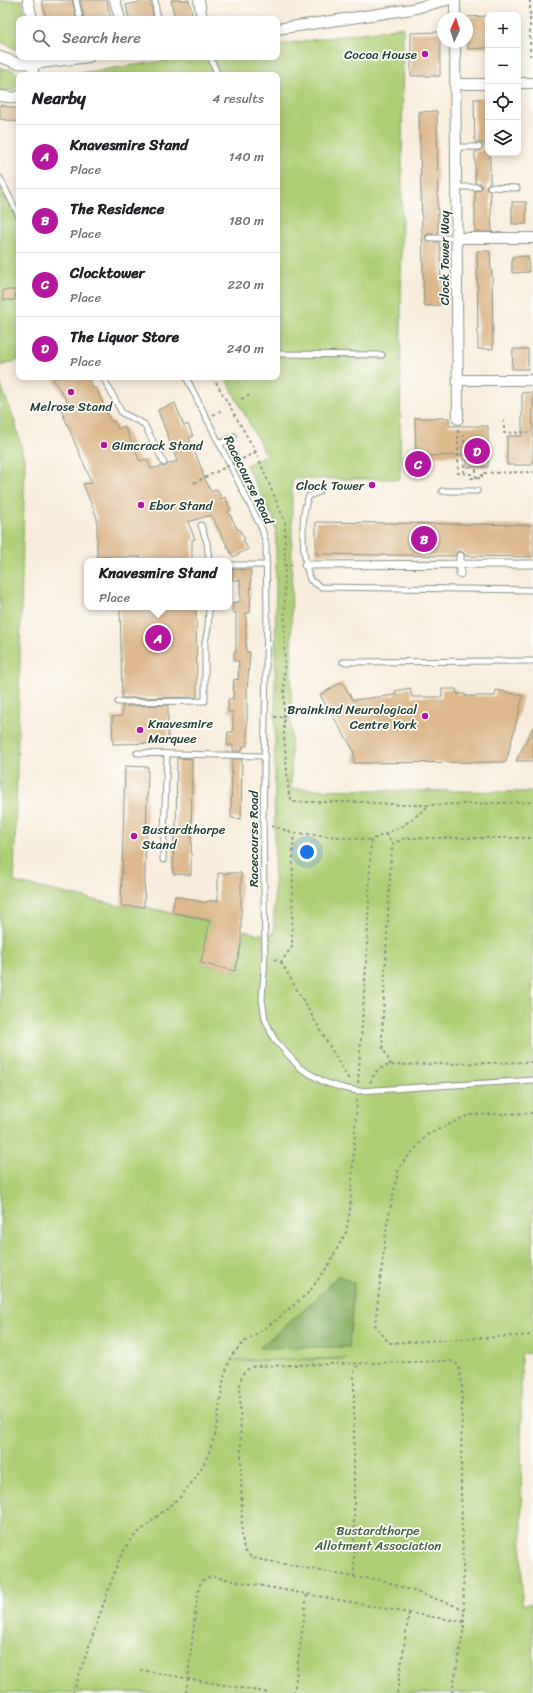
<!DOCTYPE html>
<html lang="en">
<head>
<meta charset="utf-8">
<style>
  :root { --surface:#fff; --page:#f6f6f6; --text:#202124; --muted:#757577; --line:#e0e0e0; --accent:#b5179e }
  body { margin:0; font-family:Sriracha,sans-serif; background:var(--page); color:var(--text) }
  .controls { position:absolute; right:12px; top:12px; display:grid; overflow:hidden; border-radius:8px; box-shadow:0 2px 10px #0003 }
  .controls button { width:36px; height:36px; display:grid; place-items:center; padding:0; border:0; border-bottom:1px solid var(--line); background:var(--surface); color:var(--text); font:20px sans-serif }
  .compass { position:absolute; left:437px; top:12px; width:36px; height:36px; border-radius:50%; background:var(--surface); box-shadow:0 2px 10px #0003; rotate:4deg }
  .you { position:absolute; left:307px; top:852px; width:14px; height:14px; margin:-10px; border:3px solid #fff; border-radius:50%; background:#1a73e8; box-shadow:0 0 0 6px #1a73e833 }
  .badge { display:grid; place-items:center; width:26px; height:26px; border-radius:50%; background:var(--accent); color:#fff; font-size:13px; font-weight:700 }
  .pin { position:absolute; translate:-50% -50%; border:2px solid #fff; box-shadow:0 1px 4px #0006 }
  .popup { position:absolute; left:84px; top:558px; width:148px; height:52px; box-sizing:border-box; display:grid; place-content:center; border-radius:8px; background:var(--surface); filter:drop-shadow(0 1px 3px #0005); font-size:13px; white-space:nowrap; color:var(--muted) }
  .popup b { font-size:15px; color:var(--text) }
  .popup::after { content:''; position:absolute; left:50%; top:100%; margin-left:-8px; border:8px solid transparent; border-top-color:var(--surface) }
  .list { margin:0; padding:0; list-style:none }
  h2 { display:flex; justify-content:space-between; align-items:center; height:52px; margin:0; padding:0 16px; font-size:17px }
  h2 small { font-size:13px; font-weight:400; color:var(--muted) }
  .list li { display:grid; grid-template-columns:26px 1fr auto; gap:12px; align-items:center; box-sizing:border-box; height:64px; padding:0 16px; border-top:1px solid var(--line) }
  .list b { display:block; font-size:15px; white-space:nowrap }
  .list p { margin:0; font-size:13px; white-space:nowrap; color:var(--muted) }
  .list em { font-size:13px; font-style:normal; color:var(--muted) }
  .icon { flex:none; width:22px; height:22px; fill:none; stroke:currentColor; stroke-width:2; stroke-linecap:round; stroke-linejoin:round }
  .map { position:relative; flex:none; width:533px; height:1693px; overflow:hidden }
  .search { position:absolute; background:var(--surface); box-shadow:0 2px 10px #0003; left:16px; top:16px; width:264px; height:44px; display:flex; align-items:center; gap:10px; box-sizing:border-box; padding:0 14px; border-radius:8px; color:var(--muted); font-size:15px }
  .panel { position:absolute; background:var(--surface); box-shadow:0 2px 10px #0003; left:16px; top:72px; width:264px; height:308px; border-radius:8px }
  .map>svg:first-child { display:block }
  .green { fill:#afcf77; stroke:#678656; fill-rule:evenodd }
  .forest { fill:#8bb268; stroke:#55784e }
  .building { fill:#dcb88c }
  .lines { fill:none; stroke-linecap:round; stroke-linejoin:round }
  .service-casing { stroke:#8c9588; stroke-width:7 }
  .pedestrian-casing { stroke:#8c9588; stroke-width:9 }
  .minor-casing { stroke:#8c9588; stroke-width:12 }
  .path { stroke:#8c9588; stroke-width:2; stroke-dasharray:3 3; stroke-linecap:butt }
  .service { stroke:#fff; stroke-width:5 }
  .pedestrian { stroke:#fff; stroke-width:7 }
  .minor { stroke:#fff; stroke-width:10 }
  .path-bridge { stroke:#8c9588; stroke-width:2; stroke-dasharray:3 3; stroke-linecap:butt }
  .poi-dot { fill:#b5179e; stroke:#fdfcf7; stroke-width:1.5 }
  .labels { text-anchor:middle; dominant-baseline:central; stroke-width:3.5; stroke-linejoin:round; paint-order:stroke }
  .poi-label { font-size:13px; fill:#1f3d34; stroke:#fdfcf7; text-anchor:start }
  .street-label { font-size:13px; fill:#1f3d34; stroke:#fdfcf7 }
  .park-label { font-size:13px; fill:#436245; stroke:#fdfcf7 }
</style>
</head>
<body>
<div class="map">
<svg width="533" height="1693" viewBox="0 0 533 1693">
  <rect width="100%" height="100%" fill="#fdfcf7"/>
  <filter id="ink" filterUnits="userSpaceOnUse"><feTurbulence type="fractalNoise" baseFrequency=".025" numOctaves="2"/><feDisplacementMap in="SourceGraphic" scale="8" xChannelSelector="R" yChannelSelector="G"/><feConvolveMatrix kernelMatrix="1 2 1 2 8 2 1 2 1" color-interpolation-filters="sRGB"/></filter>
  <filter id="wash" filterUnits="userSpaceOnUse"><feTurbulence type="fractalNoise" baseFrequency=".012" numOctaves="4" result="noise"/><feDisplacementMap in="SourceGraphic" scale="16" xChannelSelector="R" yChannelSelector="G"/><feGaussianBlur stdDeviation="0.9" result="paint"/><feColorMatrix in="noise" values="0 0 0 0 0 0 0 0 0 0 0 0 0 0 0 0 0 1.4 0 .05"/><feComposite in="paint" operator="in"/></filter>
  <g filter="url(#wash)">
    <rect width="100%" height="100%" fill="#f8eddc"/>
    <g class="green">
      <polygon points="0,0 22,0 25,19 19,19 19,51 0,41"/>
      <path d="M403,27L400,477V479H292L291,789L533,792V1353L521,1354L522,1604H533V1693H0V383L15,422L25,463L14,882L121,906L144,907L222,924L207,936L201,963L235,971L244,930L257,934H274L276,535L274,520L246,465L266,455L225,377H277V75H65L191,57H277V45ZM346,1358V1359L235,1361L236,1360Z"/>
      <polygon points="0,67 4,69 14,70 19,76 19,85 14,90 0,91"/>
      <polygon points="0,186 19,223 19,360 0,366"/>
    </g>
    <polygon class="forest" points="338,1275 354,1283 349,1347 259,1348 313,1302"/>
    <g id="blocks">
      <g class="building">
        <polygon points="42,0 72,0 76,19 46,19"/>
        <polygon points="80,0 107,0 111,19 84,19"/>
        <polygon points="150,0 153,19 129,19 126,5"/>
        <polygon points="171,0 189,0 193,19 175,19"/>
        <polygon points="488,16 488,48 468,49 467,17"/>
        <polygon points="440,32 440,76 411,76 411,33"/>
        <polygon points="474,99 488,99 488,153 490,153 490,183 487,185 486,187 488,190 490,191 492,232 475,232 475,191 480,190 482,187 480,183 475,183 475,152 481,150 483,147 481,143 475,143"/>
        <polygon points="0,105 19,109 19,122 0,119"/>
        <polygon points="437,111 438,234 427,234 425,238 429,242 439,242 439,246 440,246 441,305 424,306 419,112"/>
        <rect x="512" y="202" width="14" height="22"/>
        <polygon points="477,251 490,251 491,270 492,270 493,349 478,349"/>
        <polygon points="528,256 529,272 512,273 512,257"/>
        <polygon points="3,290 16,290 15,300 3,300"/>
        <polygon points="513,349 528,349 528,369 512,369"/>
        <polygon points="52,377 87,377 94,389 96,388 111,422 114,421 118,429 124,426 140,461 147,459 151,469 162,466 165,467 168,464 177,461 158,410 175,403 184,426 188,424 193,436 189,438 203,472 202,473 211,492 217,489 222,499 225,497 231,510 228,511 238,530 239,529 245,539 243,540 248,549 233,557 211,515 188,522 195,539 192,540 192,561 141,561 141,557 97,557 97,518 83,484 92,483 59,405 67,401"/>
        <polygon points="533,392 533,465 507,465 507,436 522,436 522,393"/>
        <polygon points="415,418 449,418 449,426 488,426 488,467 467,467 467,455 426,456 426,472 410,473 409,456 416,456"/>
        <polygon points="316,522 533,525 533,557 465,556 464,553 460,551 457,552 455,556 316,554"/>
        <polygon points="232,569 251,570 250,613 246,613 246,652 250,652 247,690 247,746 243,746 242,751 233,751 233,745 227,745 228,732 233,732 233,712 228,712 228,699 233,699 234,679 238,680 239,661 234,661 234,652 236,652 236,613 232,612 233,602 240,602 240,580 232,580"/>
        <polygon points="120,607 196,607 197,697 122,698"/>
        <polygon points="342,682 353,700 396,695 395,691 410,688 412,697 442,697 442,689 456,689 457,694 465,694 465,696 495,696 496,690 523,696 506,762 354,763 354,751 320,695"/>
        <polygon points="168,705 168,743 113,744 112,717 122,716 122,706"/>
        <polygon points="533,727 533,761 516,761"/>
        <polygon points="177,758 192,759 191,875 173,874 174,830 176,830"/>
        <polygon points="232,759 242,759 241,819 231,818"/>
        <polygon points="125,766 148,767 144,907 121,906"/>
        <polygon points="218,873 241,873 241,945 235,971 201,963 210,921 172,912 175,896 206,903 207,901 218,901"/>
      </g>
    </g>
  </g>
  <g filter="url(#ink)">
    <use href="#blocks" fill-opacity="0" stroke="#8c9588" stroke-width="1"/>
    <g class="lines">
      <defs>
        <g id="service">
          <polyline points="76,0 80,19"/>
          <polyline points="155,0 157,19"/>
          <polyline points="210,57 218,75"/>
          <polyline points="456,147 479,147"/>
          <polyline points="0,178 19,216"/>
          <polyline points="457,187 478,187"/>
          <polyline points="490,187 517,188"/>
          <polyline points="429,238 457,238"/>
          <polyline points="277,354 382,355"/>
          <polyline points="103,377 122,413 144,424 164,463"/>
          <polyline points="186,377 262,529 266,544 267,616 263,823 265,956 262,999 265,1019 274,1039 300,1068 324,1082 343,1088 358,1091 533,1080"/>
          <polyline points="220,444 234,436"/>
          <polyline points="442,491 477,491"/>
          <path d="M319,492L309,496C299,517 303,559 310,580L321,587L533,590"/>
          <polyline points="201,525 207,543 209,561"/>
          <polyline points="229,565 267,565"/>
          <polyline points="343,662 533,661"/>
          <polyline points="118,702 205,701 205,642 208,628 209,607"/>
          <polyline points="137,753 264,756"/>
          <polyline points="163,860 167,754"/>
        </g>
        <g id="pedestrian">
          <polyline points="305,565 533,564"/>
          <polyline points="460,574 460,556"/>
        </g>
        <g id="minor">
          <polyline points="28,0 32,19"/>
          <polyline points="115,0 120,19"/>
          <polyline points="199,0 202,19"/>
          <polyline points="455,0 455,18"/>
          <polyline points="277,29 412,9 447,0"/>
          <polyline points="455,42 458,419"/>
          <polyline points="0,57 17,63 33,64 89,57"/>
          <polyline points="33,64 33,75"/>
          <polyline points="518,83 533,83"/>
          <polyline points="456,84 488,84"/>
          <polyline points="0,96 16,98 19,96"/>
          <polyline points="457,238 533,238"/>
          <polyline points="458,380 533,380"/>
        </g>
      </defs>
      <use href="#service" class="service-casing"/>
      <use href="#pedestrian" class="pedestrian-casing"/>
      <use href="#minor" class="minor-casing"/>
      <g class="path">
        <polyline points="530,0 530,56"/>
        <polyline points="213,377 256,452 285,522 284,735 289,796 294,802 363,802 402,805 430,805 533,802"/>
        <polyline points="241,399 250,395"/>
        <polyline points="213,415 222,410"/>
        <polyline points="504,420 504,433 528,432"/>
        <polyline points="458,430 458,473 471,474 471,478 482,478 482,473 533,472"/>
        <polyline points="464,473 464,435 467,435"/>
        <polyline points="476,478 476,467"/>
        <polyline points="284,565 296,565"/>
        <polyline points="274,717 285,717"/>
        <polyline points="271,826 295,833 293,841 292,947 281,962 274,959"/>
        <polyline points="295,833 371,840"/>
        <polyline points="385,834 393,843"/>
        <polyline points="281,962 348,1078 347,1080"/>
        <polyline points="391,1065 383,1048 382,1035 391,855 393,843 406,838 533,838"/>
        <polyline points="358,1083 367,951 371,840 403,826 430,805"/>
        <path d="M370,1083C374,1072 379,1067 391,1065L533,1062"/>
        <polyline points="533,1113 469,1115 427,1135 399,1167 387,1224 375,1325 389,1343 533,1335"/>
        <polyline points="354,1577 354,1370 360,1363"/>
        <polyline points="140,1670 269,1693"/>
        <polyline points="73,1693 119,1559 131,1539 181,1496 194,1480 206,1460 215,1435 224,1377 231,1356 243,1343 276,1320 309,1292 328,1266 346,1232 350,1211 357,1100"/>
        <polyline points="186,1693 197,1599 200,1584 205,1578 214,1577 409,1613 464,1622"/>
        <polyline points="294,1693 307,1594"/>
        <polyline points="397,1693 409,1613"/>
        <path d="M452,1693L464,1627V1609L461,1488L462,1383L459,1368L455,1362L448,1361L255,1366C242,1371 241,1374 240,1388L242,1535L244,1550L252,1558L354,1577L382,1580L464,1609"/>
      </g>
      <use href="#service" class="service"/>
      <use href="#pedestrian" class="pedestrian"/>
      <use href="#minor" class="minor"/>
      <polyline class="path-bridge" points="194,483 256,452"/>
    </g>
  </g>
  <g class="poi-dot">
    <circle cx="425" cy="54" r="4"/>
    <circle cx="71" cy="392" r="4"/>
    <circle cx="104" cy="445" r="4"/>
    <circle cx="372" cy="485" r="4"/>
    <circle cx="141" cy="505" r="4"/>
    <circle cx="425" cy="716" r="4"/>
    <circle cx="140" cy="730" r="4"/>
    <circle cx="134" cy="836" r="4"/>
  </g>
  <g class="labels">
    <g class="poi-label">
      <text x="417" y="54" text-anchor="end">Cocoa House</text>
      <text x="71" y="406" text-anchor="middle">Melrose Stand</text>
      <text x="112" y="445">Gimcrack Stand</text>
      <text x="364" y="485" text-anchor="end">Clock Tower</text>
      <text x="149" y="505">Ebor Stand</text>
      <text x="417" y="709" text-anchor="end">Brainkind Neurological<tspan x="417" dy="15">Centre York</tspan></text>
      <text x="148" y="723">Knavesmire<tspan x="148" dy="15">Marquee</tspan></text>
      <text x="142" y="829">Bustardthorpe<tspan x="142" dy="15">Stand</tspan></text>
    </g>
    <g class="street-label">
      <text transform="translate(444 258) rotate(-90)">Clock Tower Way</text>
      <text transform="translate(249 480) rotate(64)">Racecourse Road</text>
      <text transform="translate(253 839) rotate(-90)">Racecourse Road</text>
    </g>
    <g class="park-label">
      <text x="378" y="1530">Bustardthorpe<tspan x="378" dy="15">Allotment Association</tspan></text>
    </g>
  </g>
</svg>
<div class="controls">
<button>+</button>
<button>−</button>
<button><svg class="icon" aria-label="locate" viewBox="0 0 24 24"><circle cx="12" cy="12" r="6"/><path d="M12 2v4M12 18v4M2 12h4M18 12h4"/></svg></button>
<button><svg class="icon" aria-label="layers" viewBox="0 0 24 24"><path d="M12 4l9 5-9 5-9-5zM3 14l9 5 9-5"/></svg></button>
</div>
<svg class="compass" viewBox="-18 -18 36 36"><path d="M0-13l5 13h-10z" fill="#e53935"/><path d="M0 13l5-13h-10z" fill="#757577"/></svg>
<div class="you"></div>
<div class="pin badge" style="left:158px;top:638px">A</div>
<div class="popup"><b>Knavesmire Stand</b>Place</div>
<div class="pin badge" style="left:424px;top:539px">B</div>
<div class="pin badge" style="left:418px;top:464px">C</div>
<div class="pin badge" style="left:477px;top:451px">D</div>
<div class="search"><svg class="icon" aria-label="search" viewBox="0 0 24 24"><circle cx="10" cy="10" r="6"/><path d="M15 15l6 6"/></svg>Search here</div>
<section class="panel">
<h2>Nearby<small>4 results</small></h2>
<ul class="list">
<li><span class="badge">A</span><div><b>Knavesmire Stand</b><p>Place</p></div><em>140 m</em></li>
<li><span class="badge">B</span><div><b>The Residence</b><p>Place</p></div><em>180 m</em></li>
<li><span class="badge">C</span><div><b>Clocktower</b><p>Place</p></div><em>220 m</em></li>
<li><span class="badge">D</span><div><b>The Liquor Store</b><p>Place</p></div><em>240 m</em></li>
</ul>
</section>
</div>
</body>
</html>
